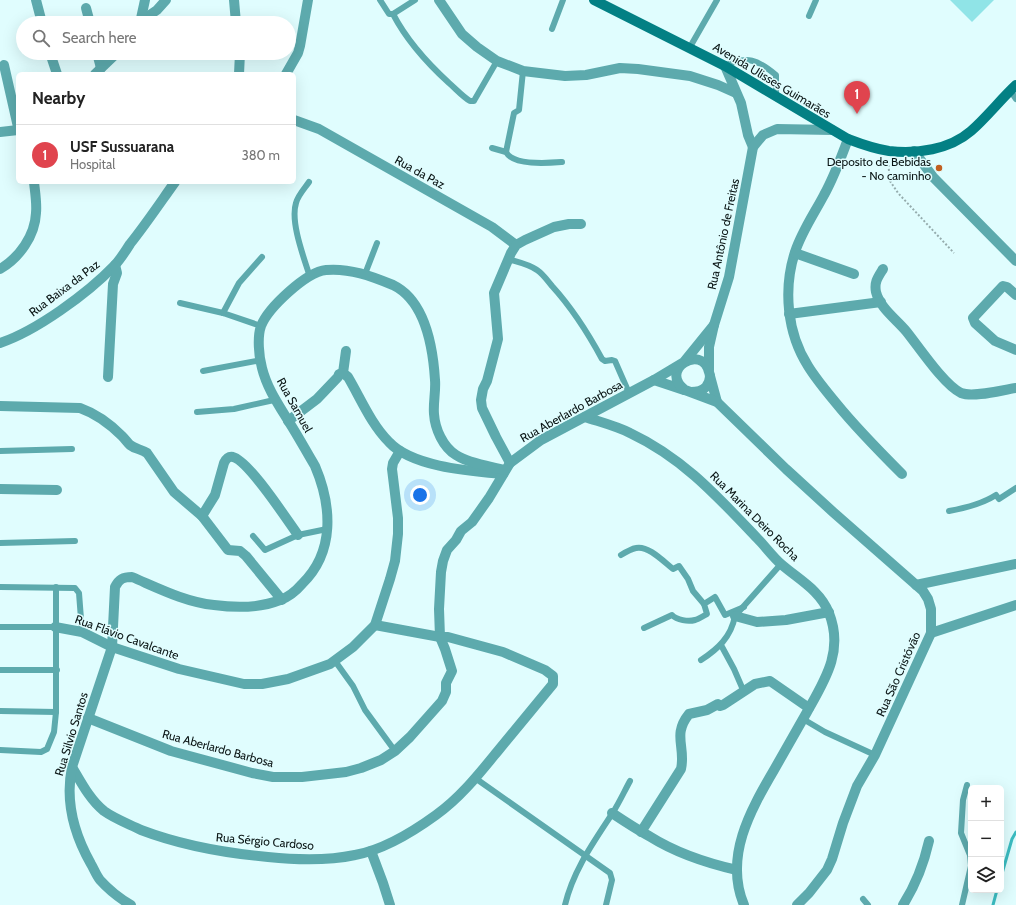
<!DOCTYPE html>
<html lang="en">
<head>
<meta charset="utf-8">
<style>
  :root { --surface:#fff; --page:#f2f2f2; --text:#222; --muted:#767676; --line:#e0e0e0; --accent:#111827 }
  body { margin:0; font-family:Cabin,sans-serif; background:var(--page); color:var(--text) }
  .controls { position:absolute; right:12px; bottom:12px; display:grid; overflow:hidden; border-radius:6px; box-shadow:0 4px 16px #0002 }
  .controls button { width:36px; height:36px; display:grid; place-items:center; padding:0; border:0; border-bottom:1px solid var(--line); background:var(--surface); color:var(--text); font:20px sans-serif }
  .you { position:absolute; left:420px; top:495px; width:14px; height:14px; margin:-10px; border:3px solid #fff; border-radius:50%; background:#1a73e8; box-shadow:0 0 0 6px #1a73e833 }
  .badge { display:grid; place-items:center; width:26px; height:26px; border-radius:50%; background:var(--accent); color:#fff; font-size:13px; font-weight:700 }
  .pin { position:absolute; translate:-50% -33px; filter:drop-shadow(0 1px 2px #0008) }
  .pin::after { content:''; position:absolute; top:21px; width:14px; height:12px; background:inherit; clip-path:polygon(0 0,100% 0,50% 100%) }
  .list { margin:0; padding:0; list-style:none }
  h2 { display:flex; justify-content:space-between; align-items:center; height:52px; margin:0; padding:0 16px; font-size:17px }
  h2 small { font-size:13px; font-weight:400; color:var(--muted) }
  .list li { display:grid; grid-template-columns:26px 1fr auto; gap:12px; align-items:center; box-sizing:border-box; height:60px; padding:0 16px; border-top:1px solid var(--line) }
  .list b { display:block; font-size:15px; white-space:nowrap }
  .list p { margin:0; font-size:13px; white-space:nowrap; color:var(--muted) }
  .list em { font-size:13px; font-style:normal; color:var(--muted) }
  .icon { flex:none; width:22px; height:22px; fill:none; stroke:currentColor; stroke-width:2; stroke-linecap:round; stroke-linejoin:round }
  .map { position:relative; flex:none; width:1016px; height:905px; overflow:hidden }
  .search { position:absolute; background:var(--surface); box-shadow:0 4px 16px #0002; left:16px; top:16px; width:280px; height:44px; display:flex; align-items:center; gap:10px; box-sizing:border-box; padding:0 14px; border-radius:22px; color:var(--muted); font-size:15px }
  .panel { position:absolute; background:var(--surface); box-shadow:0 4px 16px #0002; left:16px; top:72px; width:280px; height:112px; border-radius:6px }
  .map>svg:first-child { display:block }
  .green { fill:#90e4e7 }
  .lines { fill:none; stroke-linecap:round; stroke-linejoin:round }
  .stream { stroke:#3bbcc1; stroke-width:3 }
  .path { stroke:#95acad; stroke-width:2; stroke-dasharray:2 2; stroke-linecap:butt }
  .lane { stroke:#5daaad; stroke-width:6 }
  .street { stroke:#5daaad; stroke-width:10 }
  .secondary { stroke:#038084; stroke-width:10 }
  .poi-dot { fill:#c15f21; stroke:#e0fdfe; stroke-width:1.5 }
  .labels { text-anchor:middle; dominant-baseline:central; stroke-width:3; stroke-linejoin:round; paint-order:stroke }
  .street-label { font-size:12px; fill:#0a1515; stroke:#e0fdfe }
  .poi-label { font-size:12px; fill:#0a1515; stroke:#e0fdfe; text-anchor:end }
</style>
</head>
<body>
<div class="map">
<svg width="1016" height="905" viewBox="0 0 1016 905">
  <rect width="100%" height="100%" fill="#e0fdfe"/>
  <polygon class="green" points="950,0 994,0 972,22"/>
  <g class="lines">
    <g class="stream">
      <polyline points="1001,877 1012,839 1016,832"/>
      <polyline points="993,905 997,890"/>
    </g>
    <polyline class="path" points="888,161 890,181 898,193 954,253"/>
    <g class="lane">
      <polyline points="380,0 389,14 393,14"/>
      <path d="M393,14C407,41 426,62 449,83C456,89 462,96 470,101H474L475,99L497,61"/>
      <polyline points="393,14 415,0"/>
      <polyline points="809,16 816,0"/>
      <polyline points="552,29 563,0"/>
      <polyline points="690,47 717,0"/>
      <path d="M725,66C747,55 758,60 776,75V95"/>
      <polyline points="1010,90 1016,99"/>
      <path d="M492,148L506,152C513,166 549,163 562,162"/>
      <polyline points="506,152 514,113 519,110 523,71"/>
      <path d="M309,182C305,188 298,195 296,203C290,222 304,258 310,277"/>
      <path d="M508,259C518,262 529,264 537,270C543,274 547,280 552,286C572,308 588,333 602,359L605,361L612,360L615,361L629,393"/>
      <polyline points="365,274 377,243"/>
      <polyline points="180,303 223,313 261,326"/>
      <polyline points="223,313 239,283 262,257"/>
      <polyline points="203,371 261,360"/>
      <polyline points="197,412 234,409 274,400"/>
      <polyline points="0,451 72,449"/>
      <path d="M949,511C966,508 982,504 996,495L999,499L1016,488"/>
      <polyline points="253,536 265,550 298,535 327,529"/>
      <polyline points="0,543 75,541"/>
      <path d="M621,555C626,552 631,549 636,548C648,545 664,562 673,569L679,566L688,579L693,591L704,604"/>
      <polyline points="0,587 75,588 79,593 82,632"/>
      <polyline points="0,627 55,627"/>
      <path d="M644,628L672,615C677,620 688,622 695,620C699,619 703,616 707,614L704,604L715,597L725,615L744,607"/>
      <polyline points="721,645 734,669 744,692"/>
      <path d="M701,660C718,649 731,637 735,616L781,564"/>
      <polyline points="335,661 353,686 365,710 395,751"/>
      <polyline points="0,670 57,670"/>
      <polyline points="0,711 56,712"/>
      <polyline points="803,719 825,732 875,755"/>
      <polyline points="0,750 41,752 47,749 54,732 56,712 56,587"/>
      <polyline points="475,778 610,873 612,880 606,905"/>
      <polyline points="863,899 868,905"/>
      <path d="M565,905C573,871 593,843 612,814C619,803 624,792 630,781"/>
      <polyline points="962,905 971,866 970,855 961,833 963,800 967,785"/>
    </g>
    <g class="street">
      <polyline points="36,0 42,23"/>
      <polyline points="234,0 236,23"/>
      <polyline points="439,0 462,34 477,47 497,61 523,71 565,76 586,75 620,68 638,69 690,76 718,85 736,93"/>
      <polyline points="86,8 90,23"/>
      <polyline points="141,21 157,10 166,0"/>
      <polyline points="140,23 145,0"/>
      <polyline points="50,53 57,74"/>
      <polyline points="97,53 101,68"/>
      <polyline points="4,65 18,127"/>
      <polyline points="725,66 741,103 748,135 753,147"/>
      <polyline points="95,74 117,53"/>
      <polyline points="239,74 240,53"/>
      <polyline points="286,74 298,53 300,46 308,0"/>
      <polyline points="294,120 319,129 492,227 516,245"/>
      <polyline points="0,132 18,130"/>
      <path d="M848,139C841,158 834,177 824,195C814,214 802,231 795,252C783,289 787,333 808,366C816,379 826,391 836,403C857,429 878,450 902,474"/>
      <polyline points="914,151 933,177 1016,261"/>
      <polyline points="795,253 854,274"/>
      <path d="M0,269C19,258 35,236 36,213C37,203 35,192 34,182"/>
      <path d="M883,269C878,277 874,282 876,292C880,308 896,319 906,331C919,347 944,385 961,393C974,398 1002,390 1016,388"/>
      <polyline points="1016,295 1007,287 1003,286 973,318 975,323 995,341 1016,350"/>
      <polyline points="789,314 881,302"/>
      <path d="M0,343C36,331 87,294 114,266C120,260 125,252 130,244C146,224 160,203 175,182"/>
      <path d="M346,351L343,373L348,377C361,399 371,424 389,442C412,467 470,471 503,474"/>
      <polyline points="709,370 709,347 714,325 729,277 753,147 763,135 777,129 832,130"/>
      <polyline points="710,376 717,402"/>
      <polyline points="108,377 113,284 117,273 115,265"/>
      <polyline points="654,380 684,390"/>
      <path d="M691,392C697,392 702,391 706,387C709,383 711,377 709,372C702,343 658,370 685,390L717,402L786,469L833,512L923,591L928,599L931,609V633L875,755L857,786L843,823L832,859L827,870L809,893L797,905"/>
      <path d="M0,406L80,408C97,414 110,424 122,436C125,439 127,442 130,445C135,449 141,449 147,453L174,492L202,516L228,550L240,551L246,556L282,600"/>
      <path d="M585,417C600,422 616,426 630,433C683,458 717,496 757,538C765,546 772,556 781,564C798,579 820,590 829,613C844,651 825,680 807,712C796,731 785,751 774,770C750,811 724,857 744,905"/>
      <polyline points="288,421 317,399 338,377 339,374 343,373"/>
      <polyline points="510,463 496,437 482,408 481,400 483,389 487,381 498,339 494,293 511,253 516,245 525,240 554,227 569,224 581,224"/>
      <polyline points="0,489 57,490"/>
      <path d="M202,516L215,495L224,463C226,459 228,456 233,457C249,461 287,520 298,535"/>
      <polyline points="916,585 1016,564"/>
      <polyline points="735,616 757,622 786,620 829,612"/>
      <polyline points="55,627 82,632 112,647 179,669 244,684 262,684 288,679 330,664 353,647 375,625 390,579 395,561 398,534 398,518 392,469 393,463 400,451"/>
      <polyline points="931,633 1016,605"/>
      <polyline points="88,718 171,751 252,773 273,777 302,777 346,772 361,768 381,760 395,751 410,737 442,701 446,692 446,683 452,671 445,649 440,637 439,609 441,572 443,561 447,550 456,540 461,531 472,522 489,498 510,463 541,440 654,380 684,362 714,325"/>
      <path d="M72,767C81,782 90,800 104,811C115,819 129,824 141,830C183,846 224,853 268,857C297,860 327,861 355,855C383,850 414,831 436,815C460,798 479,774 497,752C516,729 534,707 553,684V676L545,670L503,652L448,637H440L375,625"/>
      <path d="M612,813C624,821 636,829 649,836C676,853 706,863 737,870"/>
      <path d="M641,832L681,769C686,747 672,735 689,714L707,710L718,704L720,706L723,705L755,684L770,681L809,708"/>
      <polyline points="371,851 383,883 390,905"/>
      <path d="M131,905C119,898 109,890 100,880C96,875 94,869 91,864C74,834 65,801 72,767L112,647L115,587C119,579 123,577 132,577C158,588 185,602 214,605C236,608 260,608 280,600C289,597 296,591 302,584C335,552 332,506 315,466C306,451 298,436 289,422C278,404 267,388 262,368C259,357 257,337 261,326C268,308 306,272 326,270C350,268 371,276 393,285C426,301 433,348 435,380C436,391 433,403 434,414C435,429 443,447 456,455C470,464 490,466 505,470"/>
      <path d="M903,905C915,886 924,863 929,841"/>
    </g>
    <path class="secondary" d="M594,0L725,66L848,139C861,144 875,149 889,151C917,154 949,150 971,131C987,117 1000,100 1016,85"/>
  </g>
  <circle class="poi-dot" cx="939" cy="168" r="4"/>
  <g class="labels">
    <g class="street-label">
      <text transform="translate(772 80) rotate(31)">Avenida Ulisses Guimarães</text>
      <text transform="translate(420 172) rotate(29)">Rua da Paz</text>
      <text transform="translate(723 234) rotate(-78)">Rua Antônio de Freitas</text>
      <text transform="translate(64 288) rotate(-37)">Rua Baixa da Paz</text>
      <text transform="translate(295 405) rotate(61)">Rua Samuel</text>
      <text transform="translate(571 411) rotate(-29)">Rua Aberlardo Barbosa</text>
      <text transform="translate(755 516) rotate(45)">Rua Marina Deiro Rocha</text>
      <text transform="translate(127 637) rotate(20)">Rua Flávio Cavalcante</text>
      <text transform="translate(898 674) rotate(-66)">Rua São Cristóvão</text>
      <text transform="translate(71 734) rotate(-73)">Rua Silvio Santos</text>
      <text transform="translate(218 748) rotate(15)">Rua Aberlardo Barbosa</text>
      <text transform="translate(265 841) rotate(5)">Rua Sérgio Cardoso</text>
    </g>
    <g class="poi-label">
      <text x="931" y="161">Deposito de Bebidas<tspan x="931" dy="14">- No caminho</tspan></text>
    </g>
  </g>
</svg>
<div class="controls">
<button>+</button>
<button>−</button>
<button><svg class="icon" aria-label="layers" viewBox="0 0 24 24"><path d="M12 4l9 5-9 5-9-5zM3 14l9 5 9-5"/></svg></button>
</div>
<div class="you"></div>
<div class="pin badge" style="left:857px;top:114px;background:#e0444e">1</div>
<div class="search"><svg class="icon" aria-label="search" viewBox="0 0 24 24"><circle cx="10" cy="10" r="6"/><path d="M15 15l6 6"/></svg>Search here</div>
<section class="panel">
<h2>Nearby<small></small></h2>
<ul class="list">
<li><span class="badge" style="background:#e0444e">1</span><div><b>USF Sussuarana</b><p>Hospital</p></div><em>380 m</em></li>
</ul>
</section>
</div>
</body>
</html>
